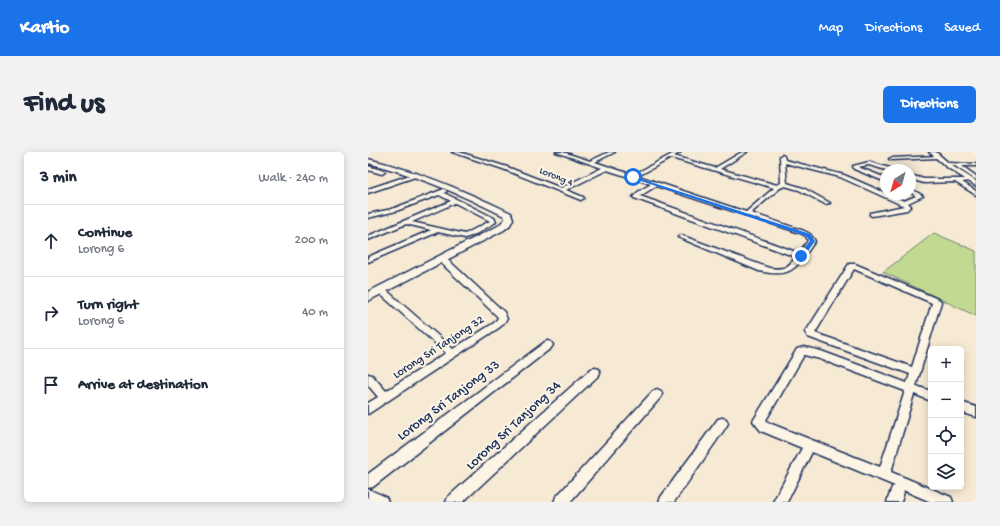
<!DOCTYPE html>
<html lang="en">
<head>
<meta charset="utf-8">
<style>
  :root { --surface:#fff; --page:#f2f2f3; --text:#1f2937; --muted:#747a83; --line:#e0e1e3; --accent:#1a73e8 }
  body { margin:0; font-family:"Gochi Hand",sans-serif; background:var(--page); color:var(--text) }
  .controls { position:absolute; right:12px; bottom:12px; display:grid; overflow:hidden; border-radius:6px; box-shadow:0 2px 10px #0003 }
  .controls button { width:36px; height:36px; display:grid; place-items:center; padding:0; border:0; border-bottom:1px solid var(--line); background:var(--surface); color:var(--text); font:20px sans-serif }
  .compass { position:absolute; left:512px; top:12px; width:36px; height:36px; border-radius:50%; background:var(--surface); box-shadow:0 2px 10px #0003; rotate:217deg }
  .stop { position:absolute; width:12px; height:12px; margin:-9px; border:3px solid #1a73e8; border-radius:50%; background:#fff }
  .stop.end { background:#1a73e8; border-color:#fff; box-shadow:0 1px 4px #0008 }
  .list { margin:0; padding:0; list-style:none }
  h2 { display:flex; justify-content:space-between; align-items:center; height:52px; margin:0; padding:0 16px; font-size:17px }
  h2 small { font-size:13px; font-weight:400; color:var(--muted) }
  .list li { display:grid; grid-template-columns:26px 1fr auto; gap:12px; align-items:center; box-sizing:border-box; height:72px; padding:0 16px; border-top:1px solid var(--line) }
  .list b { display:block; font-size:15px; white-space:nowrap }
  .list p { margin:0; font-size:13px; white-space:nowrap; color:var(--muted) }
  .list em { font-size:13px; font-style:normal; color:var(--muted) }
  .icon { flex:none; width:22px; height:22px; fill:none; stroke:currentColor; stroke-width:2; stroke-linecap:round; stroke-linejoin:round }
  .map { position:relative; flex:none; width:608px; height:350px; overflow:hidden; border-radius:6px }
  header { display:flex; align-items:center; gap:24px; box-sizing:border-box; height:56px; padding:0 20px; background:var(--accent); color:#fff }
  header strong { font-size:19px }
  nav { display:flex; gap:22px; margin-inline-start:auto; font-size:14px }
  .intro { display:flex; align-items:center; justify-content:space-between; box-sizing:border-box; height:96px; padding:0 24px }
  h1 { margin:0; font-size:28px }
  .button { padding:10px 18px; border-radius:6px; background:var(--accent); color:#fff; font-size:14px; font-weight:700 }
  main { display:flex; gap:24px; padding:0 24px }
  aside { flex:1; background:var(--surface); border-radius:6px; box-shadow:0 2px 10px #0003 }
  .map>svg:first-child { display:block }
  .green { fill:#c1d990; stroke:#6e8477 }
  .lines { fill:none; stroke-linecap:round; stroke-linejoin:round }
  .street-casing { stroke:#1b2f5e; stroke-width:3 }
  .secondary-casing { stroke:#1b2f5e; stroke-width:3 }
  .street { fill:#fcf5e5; fill-rule:evenodd }
  .secondary { fill:#fcf5e5; fill-rule:evenodd }
  .route { fill:#1a73e8 }
  .labels { text-anchor:middle; dominant-baseline:central; stroke-width:4; stroke-linejoin:round; paint-order:stroke }
  .far-street-label { font-size:10px; fill:#1b2f5e; stroke:#fcf5e5 }
  .street-label { font-size:12px; fill:#1b2f5e; stroke:#fcf5e5 }
  .near-street-label { font-size:14px; fill:#1b2f5e; stroke:#fcf5e5 }
</style>
</head>
<body>
<header>
<strong>Kartio</strong>
<nav><a>Map</a><a>Directions</a><a>Saved</a></nav>
</header>
<div class="intro"><h1>Find us</h1><a class="button">Directions</a></div>
<main>
<aside>
<h2>3 min<small>Walk · 240 m</small></h2>
<ul class="list">
<li><svg class="icon" aria-label="ahead" viewBox="0 0 24 24"><path d="M12 20V5M6 11l6-6 6 6"/></svg><div><b>Continue</b><p>Lorong 6</p></div><em>200 m</em></li>
<li><svg class="icon" aria-label="right" viewBox="0 0 24 24"><path d="M7 20v-9h11M14 6l5 5-5 5"/></svg><div><b>Turn right</b><p>Lorong 6</p></div><em>40 m</em></li>
<li><svg class="icon" aria-label="arrive" viewBox="0 0 24 24"><path d="M6 21V4h12l-3 4 3 4H6"/></svg><div><b>Arrive at destination</b></div></li>
</ul>
</aside>
<div class="map">
<svg width="608" height="350" viewBox="0 0 608 350">
  <rect width="100%" height="100%" fill="#f7ead4"/>
  <filter id="ink" filterUnits="userSpaceOnUse"><feTurbulence type="fractalNoise" baseFrequency=".025" numOctaves="2"/><feDisplacementMap in="SourceGraphic" scale="8" xChannelSelector="R" yChannelSelector="G"/><feConvolveMatrix kernelMatrix="1 2 1 2 8 2 1 2 1" color-interpolation-filters="sRGB"/></filter>
  <g filter="url(#ink)">
    <polygon class="green" points="566,81 608,99 608,164 515,120"/>
    <g class="lines">
      <defs>
        <g id="street">
          <path d="M84,0H91L139,15L193,36L234,16L188,0H195L222,9L241,0H247L227,10L265,23L308,0H313L306,4L347,16L374,0H379L352,17L409,33L413,31L412,4L414,3L416,4L417,8L476,23L536,49L548,44L542,40V36L555,44L540,51L543,54L539,58L504,64L502,63V61L536,54L472,25L417,11L419,31L435,36L462,51L457,52L431,38L417,34L412,36L383,61L436,79L442,82L447,89C429,114 426,127 391,119L310,85L313,83L315,84L401,116C417,118 419,116 428,105L266,46L265,45L270,40L283,32L239,18L198,38L215,45L216,46L213,48L135,17ZM303,6L406,36L378,60L270,24ZM288,34L432,81L438,84L440,89L431,101L272,44Z"/>
          <polygon points="571,4 571,5 569,6 523,8 521,7 523,6"/>
          <polygon points="501,10 525,17 526,18 518,18 501,13 490,15 518,26 518,30 486,17 485,14"/>
          <polygon points="578,11 608,12 608,14 594,14 608,24 608,28 587,14 576,13 576,12"/>
          <polygon points="0,14 16,19 17,20 14,22 0,18"/>
          <polygon points="48,21 50,22 50,24 0,41 0,37"/>
          <polygon points="542,23 556,27 603,27 603,29 594,30 608,39 608,43 587,30 556,31 542,27"/>
          <path d="M76,37L79,39L76,41L126,66L128,70L106,83L97,86L70,80L0,110V105L63,78L38,72L0,88V84L83,49L71,43L28,59L0,66V62L24,57ZM87,51L122,69L97,82L44,70Z"/>
          <polygon points="71,105 77,105 136,160 139,167 132,175 0,262 0,251 10,245 0,233 0,222 4,223 18,239 78,201 10,140 9,138 10,136 16,136 85,197 126,171 130,166 129,164 71,109"/>
          <path d="M481,112H487L572,148L573,150L548,234L563,239V249L546,242L523,320L583,345L585,350H563L535,338L536,340L533,350H519L524,335L527,334L444,300L419,350H405L434,296L393,279L385,269L429,197L436,195L453,199L539,231L542,222L440,185L437,180L439,178ZM486,117L564,151L544,215L447,181ZM436,203L452,207L537,239L512,315L401,271L398,268Z"/>
          <polygon points="180,189 183,190 185,193 183,196 5,335 0,336 0,322 177,190"/>
          <polygon points="227,216 231,217 232,220 231,223 95,350 78,350 80,345 223,217"/>
          <polygon points="289,237 293,239 294,242 293,245 202,350 186,350 188,345 285,239"/>
          <polygon points="593,250 608,255 608,265 593,260"/>
          <polygon points="354,266 358,267 360,271 358,275 306,350 291,350 293,345 350,267"/>
          <polygon points="0,337 18,345 20,350 0,350"/>
        </g>
        <g id="secondary">
          <polygon points="561,0 568,0 584,14 608,29 608,34 580,16"/>
          <path d="M0,7C50,19 97,39 143,61L145,67L142,73L136,78L0,149V140L130,74L137,67L136,64C93,42 47,23 0,11Z"/>
        </g>
      </defs>
      <use href="#street" class="street-casing"/>
      <use href="#secondary" class="secondary-casing"/>
      <use href="#street" class="street"/>
      <use href="#secondary" class="secondary"/>
    </g>
  </g>
  <polygon class="route" points="264,24 442,82 447,89 435,106 431,106 430,104 442,89 438,84 264,26"/>
  <g class="labels">
    <g class="far-street-label">
      <text transform="translate(188 25) rotate(22)">Lorong 4</text>
    </g>
    <g class="street-label">
      <text transform="translate(71 196) rotate(-33)">Lorong Sri Tanjong 32</text>
    </g>
    <g class="near-street-label">
      <text transform="translate(81 249) rotate(-37)">Lorong Sri Tanjong 33</text>
      <text transform="translate(146 274) rotate(-43)">Lorong Sri Tanjong 34</text>
    </g>
  </g>
</svg>
<div class="controls">
<button>+</button>
<button>−</button>
<button><svg class="icon" aria-label="locate" viewBox="0 0 24 24"><circle cx="12" cy="12" r="6"/><path d="M12 2v4M12 18v4M2 12h4M18 12h4"/></svg></button>
<button><svg class="icon" aria-label="layers" viewBox="0 0 24 24"><path d="M12 4l9 5-9 5-9-5zM3 14l9 5 9-5"/></svg></button>
</div>
<svg class="compass" viewBox="-18 -18 36 36"><path d="M0-13l5 13h-10z" fill="#e53935"/><path d="M0 13l5-13h-10z" fill="#747a83"/></svg>
<div class="stop" style="left:265px;top:25px"></div>
<div class="stop end" style="left:433px;top:104px"></div>
</div>
</main>
</body>
</html>
